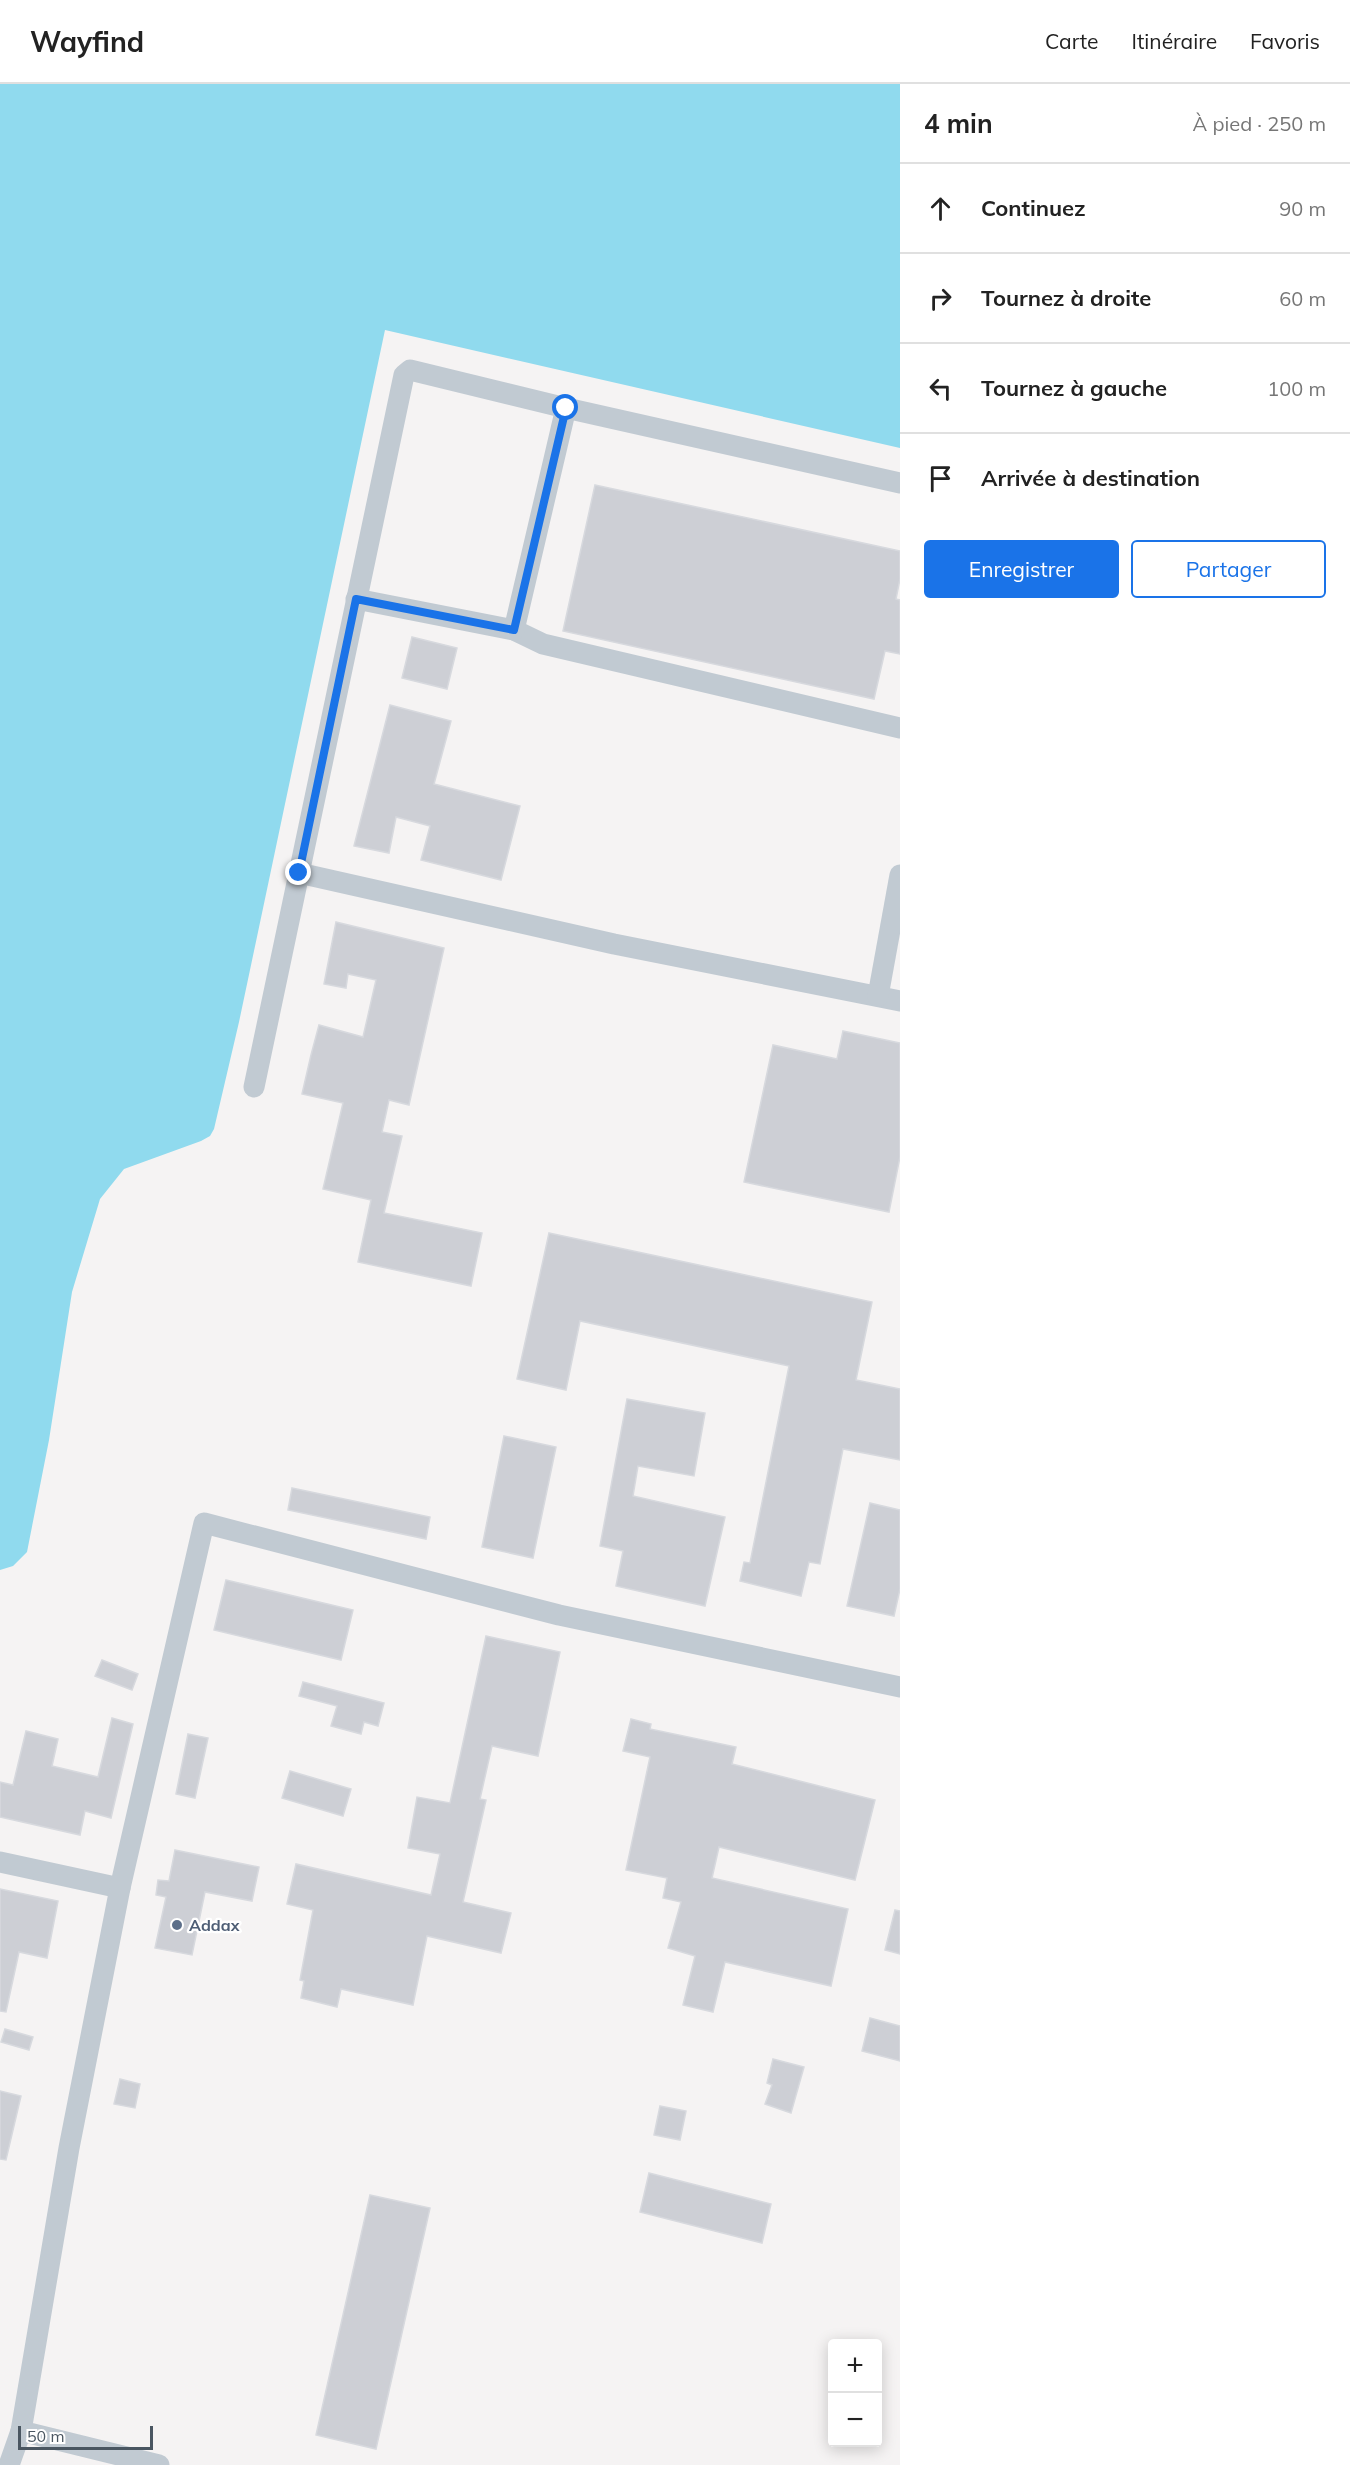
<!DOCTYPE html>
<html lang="fr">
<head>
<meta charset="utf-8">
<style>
  :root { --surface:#fff; --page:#f2f2f2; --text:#222; --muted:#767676; --line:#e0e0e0; --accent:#1a73e8 }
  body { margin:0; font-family:Mulish,sans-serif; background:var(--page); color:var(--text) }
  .controls { position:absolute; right:18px; bottom:18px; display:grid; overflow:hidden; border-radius:6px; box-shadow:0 3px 15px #0003 }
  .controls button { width:54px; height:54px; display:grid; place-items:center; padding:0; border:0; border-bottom:2px solid var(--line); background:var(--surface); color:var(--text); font:30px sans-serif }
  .scale { position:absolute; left:18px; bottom:15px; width:135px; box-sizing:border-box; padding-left:6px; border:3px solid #4a5661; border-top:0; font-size:16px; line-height:21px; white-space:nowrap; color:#4a5661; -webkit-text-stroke:4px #fff; paint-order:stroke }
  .stop { position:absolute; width:18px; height:18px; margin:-14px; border:4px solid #1a73e8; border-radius:50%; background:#fff }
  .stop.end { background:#1a73e8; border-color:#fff; box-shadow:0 2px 6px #0008 }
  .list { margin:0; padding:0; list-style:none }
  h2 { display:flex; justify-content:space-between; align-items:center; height:78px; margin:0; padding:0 24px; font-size:26px }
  h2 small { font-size:20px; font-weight:400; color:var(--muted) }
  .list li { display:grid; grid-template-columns:39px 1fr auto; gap:18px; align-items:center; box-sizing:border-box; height:90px; padding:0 24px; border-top:2px solid var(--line) }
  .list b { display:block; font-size:22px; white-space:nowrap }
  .list em { font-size:20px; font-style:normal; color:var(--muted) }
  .actions { display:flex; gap:12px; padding:18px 24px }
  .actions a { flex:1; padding:14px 0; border:2px solid var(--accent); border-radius:6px; text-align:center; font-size:21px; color:var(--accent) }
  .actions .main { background:var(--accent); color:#fff }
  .icon { flex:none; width:33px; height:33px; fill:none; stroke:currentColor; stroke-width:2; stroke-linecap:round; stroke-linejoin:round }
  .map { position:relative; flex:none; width:900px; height:2381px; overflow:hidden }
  header { display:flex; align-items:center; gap:36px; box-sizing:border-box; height:84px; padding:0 30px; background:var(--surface); border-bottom:2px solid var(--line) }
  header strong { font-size:28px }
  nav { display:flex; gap:33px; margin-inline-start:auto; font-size:21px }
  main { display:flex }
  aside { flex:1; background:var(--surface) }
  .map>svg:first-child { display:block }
  .water { fill:#90daee }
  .building { fill:#cdcfd5; stroke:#d7d9de; stroke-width:1.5 }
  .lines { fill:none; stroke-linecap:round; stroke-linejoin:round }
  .minor { stroke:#c1cad2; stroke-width:21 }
  .route { stroke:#1a73e8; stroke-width:8 }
  .service-dot { fill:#5c6f8a; stroke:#fff; stroke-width:2 }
  .labels { text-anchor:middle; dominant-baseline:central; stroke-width:4.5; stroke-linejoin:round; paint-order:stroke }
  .service-label { font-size:16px; font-weight:bold; fill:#4e5e75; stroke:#fff; text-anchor:start }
</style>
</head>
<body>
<header>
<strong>Wayfind</strong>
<nav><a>Carte</a><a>Itinéraire</a><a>Favoris</a></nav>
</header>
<main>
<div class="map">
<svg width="900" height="2381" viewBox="0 0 900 2381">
  <rect width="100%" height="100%" fill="#f5f3f3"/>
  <polygon class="water" points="0,0 900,0 900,364 385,246 239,938 214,1045 210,1052 201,1057 124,1085 100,1115 72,1208 49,1356 27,1468 13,1482 0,1486"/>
  <g class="building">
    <polygon points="595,401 900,467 900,495 896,515 900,516 900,570 885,567 874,615 563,547"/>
    <polygon points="412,553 457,564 447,605 402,594"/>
    <polygon points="390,621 451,637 434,700 520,722 501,796 421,776 430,742 396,733 389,769 354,762"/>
    <polygon points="336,838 444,864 409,1021 389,1016 382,1048 402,1052 384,1129 482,1149 471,1202 358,1178 371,1116 323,1105 343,1019 302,1010 311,971 319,941 363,953 376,896 348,890 346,904 324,900"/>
    <polygon points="843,947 900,959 900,1073 889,1128 744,1098 773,961 837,975"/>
    <polygon points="549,1149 872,1218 856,1296 900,1305 900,1376 843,1365 820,1480 809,1478 801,1512 740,1497 744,1478 750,1479 789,1282 580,1237 566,1306 517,1295"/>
    <polygon points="627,1315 705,1329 694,1392 638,1382 633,1412 725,1433 705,1522 616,1502 623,1467 600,1462"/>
    <polygon points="504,1352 556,1363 533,1474 482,1463"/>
    <polygon points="292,1404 430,1433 426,1455 288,1426"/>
    <polygon points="870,1419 900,1426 900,1505 894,1532 847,1522"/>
    <polygon points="226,1496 353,1526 341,1576 214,1546"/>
    <polygon points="486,1552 560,1568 538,1672 492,1662 480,1715 486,1716 463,1818 511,1829 501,1869 427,1852 413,1921 341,1905 337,1923 301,1914 304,1897 300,1896 313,1826 287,1820 296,1780 431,1811 440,1770 408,1764 417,1713 450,1719"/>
    <polygon points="102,1576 138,1590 132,1606 95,1592"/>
    <polygon points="303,1598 384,1619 378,1642 364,1638 361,1650 331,1642 337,1622 299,1612"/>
    <polygon points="112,1634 133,1640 111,1734 85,1727 80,1751 0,1733 0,1698 13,1701 26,1647 58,1655 52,1682 98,1693"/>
    <polygon points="631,1635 651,1640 650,1645 736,1663 732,1680 875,1716 855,1796 719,1763 712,1794 848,1825 831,1902 725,1878 713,1928 683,1921 695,1872 668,1864 681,1818 663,1814 667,1794 626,1786 650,1673 623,1667"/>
    <polygon points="188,1650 208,1654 195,1714 176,1710"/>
    <polygon points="290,1687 351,1705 343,1732 282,1714"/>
    <polygon points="175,1766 259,1783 252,1817 205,1808 192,1871 155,1864 166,1813 156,1811 158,1796 169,1797"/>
    <polygon points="0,1805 58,1817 47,1874 19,1868 6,1928 0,1927"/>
    <polygon points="895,1826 900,1827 900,1870 885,1866"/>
    <polygon points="870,1934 900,1942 900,1977 862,1967"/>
    <polygon points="5,1945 33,1953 29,1966 1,1958"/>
    <polygon points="773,1975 804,1983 791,2029 765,2020 772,2001 767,1999"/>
    <polygon points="120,1995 140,2000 135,2024 114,2020"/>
    <polygon points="0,2007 21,2012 6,2076 0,2075"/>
    <polygon points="660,2022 686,2027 680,2056 654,2051"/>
    <polygon points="649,2089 771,2120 762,2159 640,2128"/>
    <polygon points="370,2111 430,2124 376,2365 316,2351"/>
  </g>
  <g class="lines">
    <g class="minor">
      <polyline points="356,515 514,546 543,560 900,644"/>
      <polyline points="514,546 566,324"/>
      <polyline points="299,789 614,860 900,917"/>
      <polyline points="878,912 900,791"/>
      <polyline points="254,1003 404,291 410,286 566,324 900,399"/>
      <polyline points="0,1778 120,1804"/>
      <polyline points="9,2381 21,2347"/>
      <polyline points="159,2381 21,2347 69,2064 120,1804 204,1439 559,1531 900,1603"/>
    </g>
  </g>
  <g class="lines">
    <polyline class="route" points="299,789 356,515 514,546 566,324"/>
  </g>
  <circle class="service-dot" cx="177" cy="1841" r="6"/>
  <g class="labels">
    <g class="service-label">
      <text x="189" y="1841">Addax</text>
    </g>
  </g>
</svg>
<div class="controls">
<button>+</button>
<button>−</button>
</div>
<div class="scale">50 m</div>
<div class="stop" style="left:566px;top:324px"></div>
<div class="stop end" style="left:299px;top:789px"></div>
</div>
<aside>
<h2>4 min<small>À pied · 250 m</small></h2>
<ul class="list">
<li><svg class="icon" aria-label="ahead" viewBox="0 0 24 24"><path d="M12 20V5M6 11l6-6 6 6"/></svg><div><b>Continuez</b></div><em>90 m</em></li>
<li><svg class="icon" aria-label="right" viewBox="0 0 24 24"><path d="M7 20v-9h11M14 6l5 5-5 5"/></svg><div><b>Tournez à droite</b></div><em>60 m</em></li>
<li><svg class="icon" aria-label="left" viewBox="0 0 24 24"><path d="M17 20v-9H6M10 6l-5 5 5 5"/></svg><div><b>Tournez à gauche</b></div><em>100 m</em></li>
<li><svg class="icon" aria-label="arrive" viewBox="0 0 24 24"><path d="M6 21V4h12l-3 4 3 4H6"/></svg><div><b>Arrivée à destination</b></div></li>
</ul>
<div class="actions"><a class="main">Enregistrer</a><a>Partager</a></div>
</aside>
</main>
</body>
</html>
